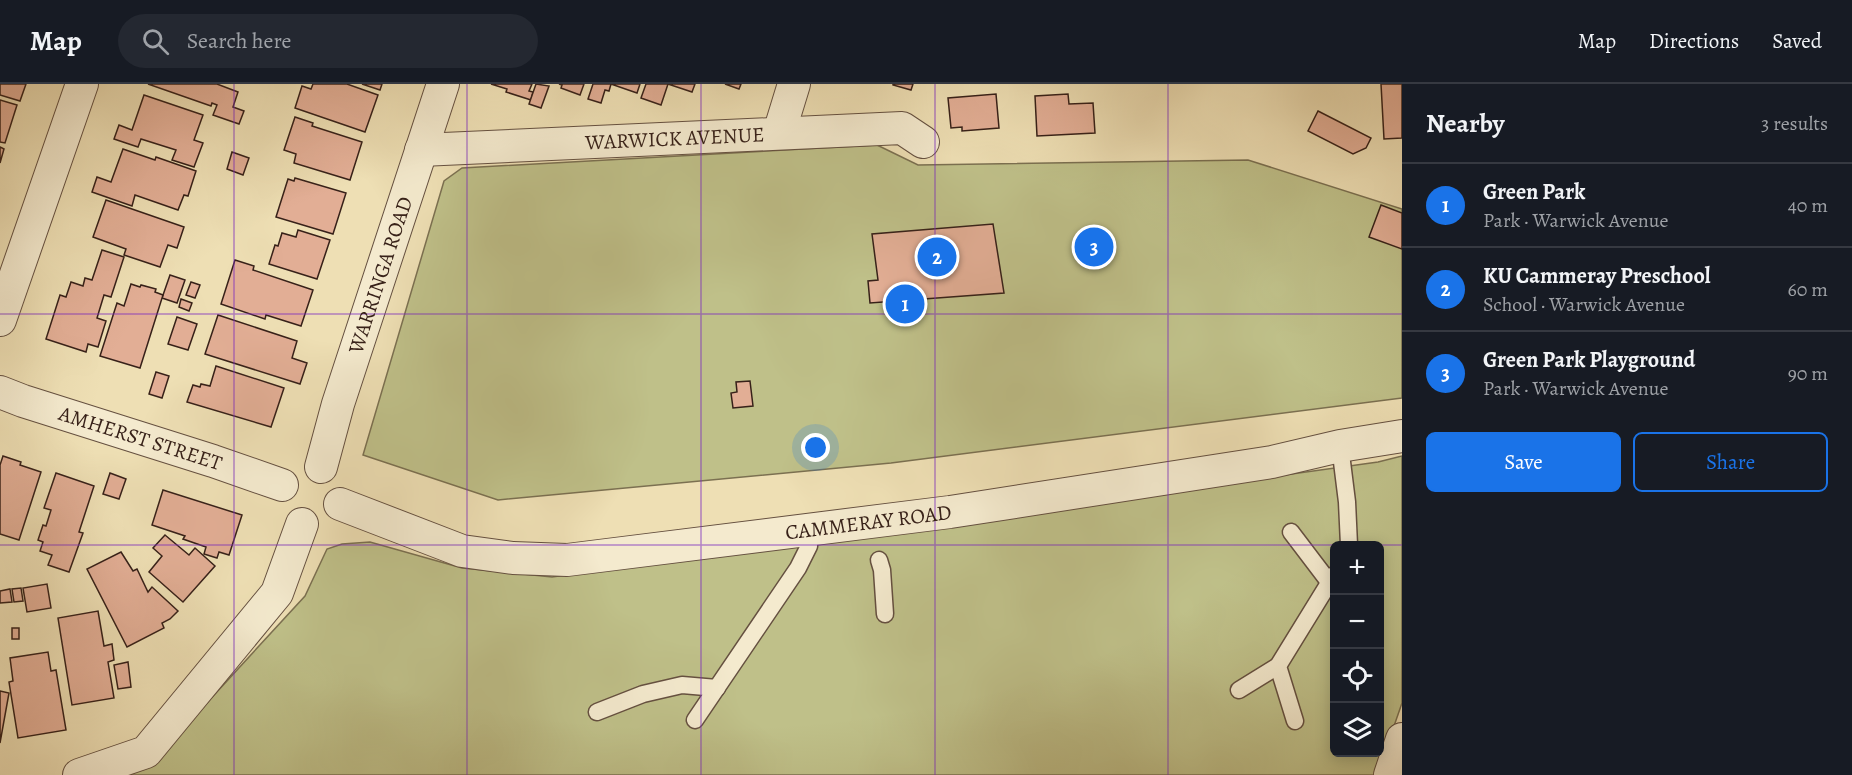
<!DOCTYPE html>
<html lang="en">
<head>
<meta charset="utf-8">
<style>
  :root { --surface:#171b24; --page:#242831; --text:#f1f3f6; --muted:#9ea1a6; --line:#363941; --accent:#1a73e8 }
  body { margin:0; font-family:Alegreya,serif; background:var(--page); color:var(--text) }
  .controls { position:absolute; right:18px; bottom:18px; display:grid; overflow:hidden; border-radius:9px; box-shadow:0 3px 15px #0003 }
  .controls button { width:54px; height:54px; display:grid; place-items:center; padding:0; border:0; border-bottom:2px solid var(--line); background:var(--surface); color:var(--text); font:30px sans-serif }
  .you { position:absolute; left:816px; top:364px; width:21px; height:21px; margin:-15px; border:4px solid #fff; border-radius:50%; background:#1a73e8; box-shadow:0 0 0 9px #1a73e833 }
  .badge { display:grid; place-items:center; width:39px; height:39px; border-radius:50%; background:var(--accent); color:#fff; font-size:20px; font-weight:700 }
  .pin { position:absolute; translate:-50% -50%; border:3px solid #fff; box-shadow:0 2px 6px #0006 }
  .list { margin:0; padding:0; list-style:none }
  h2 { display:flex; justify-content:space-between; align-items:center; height:78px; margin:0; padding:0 24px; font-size:26px }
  h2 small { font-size:20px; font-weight:400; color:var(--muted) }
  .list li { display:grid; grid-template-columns:39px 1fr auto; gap:18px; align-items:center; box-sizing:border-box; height:84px; padding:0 24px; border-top:2px solid var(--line) }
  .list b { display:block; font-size:22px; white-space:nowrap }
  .list p { margin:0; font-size:20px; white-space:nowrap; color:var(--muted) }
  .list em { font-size:20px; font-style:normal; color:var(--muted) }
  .actions { display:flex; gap:12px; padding:18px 24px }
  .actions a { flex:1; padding:14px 0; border:2px solid var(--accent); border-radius:9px; text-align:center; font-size:21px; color:var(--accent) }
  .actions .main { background:var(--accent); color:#fff }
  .icon { flex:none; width:33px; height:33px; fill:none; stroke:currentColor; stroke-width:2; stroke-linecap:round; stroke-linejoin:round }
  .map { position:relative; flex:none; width:1402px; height:691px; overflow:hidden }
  header { display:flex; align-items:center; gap:36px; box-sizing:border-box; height:84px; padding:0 30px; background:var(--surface); border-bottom:2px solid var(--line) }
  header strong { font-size:28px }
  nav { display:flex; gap:33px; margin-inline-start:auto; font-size:21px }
  .search { width:420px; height:54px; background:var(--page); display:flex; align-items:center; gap:15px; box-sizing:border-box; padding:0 21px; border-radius:33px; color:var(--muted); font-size:22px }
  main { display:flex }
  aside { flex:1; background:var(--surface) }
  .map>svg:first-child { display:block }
  .green { fill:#bfc089; stroke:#7b7051; stroke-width:1.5; fill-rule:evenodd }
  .building { fill:#e2ae95; stroke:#372119; stroke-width:1.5 }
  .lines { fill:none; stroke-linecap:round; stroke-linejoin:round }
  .service-casing { stroke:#655040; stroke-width:19 }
  .minor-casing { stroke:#655040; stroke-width:34 }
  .service { stroke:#f4eace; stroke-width:16 }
  .minor { stroke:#f4eace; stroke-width:32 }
  .grid { fill:none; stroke:#7b2cbf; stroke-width:1.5; stroke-opacity:0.55 }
  .labels { text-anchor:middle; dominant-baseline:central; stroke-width:4.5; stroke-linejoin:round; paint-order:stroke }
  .street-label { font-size:21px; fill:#372119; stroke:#f4eace }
</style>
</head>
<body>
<header>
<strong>Map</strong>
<div class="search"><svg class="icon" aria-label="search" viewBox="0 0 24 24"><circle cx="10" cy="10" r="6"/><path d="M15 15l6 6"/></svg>Search here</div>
<nav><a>Map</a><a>Directions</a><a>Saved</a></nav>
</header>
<main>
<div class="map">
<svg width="1402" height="691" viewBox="0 0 1402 691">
  <rect width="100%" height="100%" fill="#eedfb4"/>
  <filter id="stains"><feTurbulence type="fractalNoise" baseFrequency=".00333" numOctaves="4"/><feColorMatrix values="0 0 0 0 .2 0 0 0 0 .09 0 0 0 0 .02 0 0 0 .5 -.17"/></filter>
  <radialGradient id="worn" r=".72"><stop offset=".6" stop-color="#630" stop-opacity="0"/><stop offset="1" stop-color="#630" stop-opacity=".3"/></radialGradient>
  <g class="green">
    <polygon points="877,61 918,81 1248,76 1402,125 1402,314 891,379 498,416 363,371 444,97 462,84"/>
    <path d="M1402,372V619L1377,691H113L157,673L305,512L327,465L342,460L370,458L462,484L552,493L1378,378ZM1334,461H1380V668H1334Z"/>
  </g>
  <g class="building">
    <polygon points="0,0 26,0 20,17 0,11"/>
    <polygon points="148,0 217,0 238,8 233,23 244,27 239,40 213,31 217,21 212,19 211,22"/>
    <polygon points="313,0 347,0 378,11 365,48 295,24 302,2 311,5"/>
    <polygon points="362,0 382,0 380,6"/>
    <polygon points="491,0 532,0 529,7 533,8 531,16 506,8 507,5"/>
    <polygon points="536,0 549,2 541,24 529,20"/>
    <polygon points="559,0 584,0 580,11 561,4 562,1"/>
    <polygon points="593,0 640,0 637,9 611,0 609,7 605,6 601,19 588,15"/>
    <polygon points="646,0 695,0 692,8 668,0 661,21 641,14"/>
    <polygon points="725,0 741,0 739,5"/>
    <polygon points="893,0 913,0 911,6 893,1"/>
    <polygon points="1381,0 1402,0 1402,54 1384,55"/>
    <polygon points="996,10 999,44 962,47 962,43 951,44 948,14"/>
    <polygon points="1068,10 1069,20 1093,19 1095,49 1037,52 1035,12"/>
    <polygon points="144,11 203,31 194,56 203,59 194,83 172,76 176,66 141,55 138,63 114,55 119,41 132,46"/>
    <polygon points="0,16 17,21 5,59 0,58"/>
    <polygon points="1318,27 1371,54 1366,64 1353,70 1308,47"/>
    <polygon points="295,33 313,39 312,42 362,58 350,96 294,79 296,70 284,66"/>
    <polygon points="0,63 4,65 0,79"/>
    <polygon points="123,65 155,76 156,73 196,87 188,112 184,111 178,126 135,111 132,122 92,108 97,93 111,98"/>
    <polygon points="232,68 249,74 243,91 227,85"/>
    <polygon points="295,94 346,109 333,150 276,133 288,95 294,97"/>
    <polygon points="106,116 184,143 177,164 168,161 160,183 124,171 126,165 93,153"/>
    <polygon points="1381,121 1402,129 1402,165 1369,153"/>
    <polygon points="993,140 1004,209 870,219 868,197 878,196 872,150"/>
    <polygon points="298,146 330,156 317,195 269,180 275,161 278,162 282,149 296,153"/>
    <polygon points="102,166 124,173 111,213 104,211 97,234 106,237 98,263 88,260 86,268 46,255 60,211 66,213 71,198 83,202 85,194 92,196"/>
    <polygon points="235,176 254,182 253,186 313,206 301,242 266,231 265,235 221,220"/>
    <polygon points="170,191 185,196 177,219 162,214"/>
    <polygon points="191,198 200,201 195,214 186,211"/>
    <polygon points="131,200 140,203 141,201 156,205 155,208 163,211 140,284 100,272 117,219 124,222"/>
    <polygon points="181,215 192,219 189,227 179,223"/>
    <polygon points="218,231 297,257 292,274 307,279 300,300 205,270"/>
    <polygon points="177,233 197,240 188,266 168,260"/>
    <polygon points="216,282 284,304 271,343 187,318 193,301 200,303 201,300 210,302"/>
    <polygon points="156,288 169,292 162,314 149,310"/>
    <polygon points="750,297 753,322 733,324 731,309 737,308 736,298"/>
    <polygon points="3,372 21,378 20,381 41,388 19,456 0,450 0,381"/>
    <polygon points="56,389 94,402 79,448 83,449 69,488 48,481 52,471 40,467 43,458 38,456 43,441 46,442 51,426 44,424"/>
    <polygon points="110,389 126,395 119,415 103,410"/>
    <polygon points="163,406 242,431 229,471 219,468 217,474 204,470 206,463 183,455 185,452 152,441"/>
    <polygon points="165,451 189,471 195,464 215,482 183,518 149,488 162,472 153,464"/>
    <polygon points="121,468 133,487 137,485 148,508 152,503 178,527 170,535 162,539 164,544 127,563 87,485"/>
    <polygon points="47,500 51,524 27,528 23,504"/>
    <polygon points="21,504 23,517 14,518 12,505"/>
    <polygon points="10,505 12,518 0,519 0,507"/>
    <polygon points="98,527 104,562 112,560 114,576 108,578 114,614 72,621 58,534"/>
    <rect x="12" y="544" width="7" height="11"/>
    <polygon points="48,568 51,587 56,586 66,646 18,654 9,598 13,597 10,574"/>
    <polygon points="128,578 131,603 118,605 114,581"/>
    <polygon points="0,607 9,609 0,659"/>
  </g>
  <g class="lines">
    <defs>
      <g id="service">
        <polyline points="1340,362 1347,418 1349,461"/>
        <polyline points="1291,448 1329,498"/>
        <polyline points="879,476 882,486 885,530"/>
        <polyline points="1239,606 1278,582"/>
        <polyline points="597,628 643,610 682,601 717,604"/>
        <polyline points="695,636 798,484 809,462"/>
        <polyline points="1295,637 1278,582 1334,491"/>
      </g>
      <g id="minor">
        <polyline points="779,49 794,0"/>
        <path id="s1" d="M421,66L902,44L923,58"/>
        <polyline points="0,236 82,0"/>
        <path id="s2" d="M0,308L23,317L213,377L282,401"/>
        <path id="s3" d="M321,383L338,320L443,0"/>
        <path id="s4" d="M340,420L462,467L513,474L567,476L950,428L1272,378L1340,362L1402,352"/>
        <polyline points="79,691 146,668 277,509 302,440"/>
        <polyline points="1390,691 1402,655"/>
      </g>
    </defs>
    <use href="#service" class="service-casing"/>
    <use href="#minor" class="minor-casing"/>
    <use href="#service" class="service"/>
    <use href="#minor" class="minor"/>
  </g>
  <path class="grid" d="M234,0V691M467,0V691M701,0V691M935,0V691M1168,0V691M0,230H1402M0,461H1402"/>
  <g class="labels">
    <g class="street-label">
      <text stroke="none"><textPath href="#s1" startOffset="254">WARWICK AVENUE</textPath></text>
      <text stroke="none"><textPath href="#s3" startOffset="201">WARRINGA ROAD</textPath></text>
      <text stroke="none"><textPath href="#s2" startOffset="148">AMHERST STREET</textPath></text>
      <text stroke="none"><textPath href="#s4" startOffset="540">CAMMERAY ROAD</textPath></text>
    </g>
  </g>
  <rect width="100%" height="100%" filter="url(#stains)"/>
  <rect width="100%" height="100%" fill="url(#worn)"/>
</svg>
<div class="controls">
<button>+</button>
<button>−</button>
<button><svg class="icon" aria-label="locate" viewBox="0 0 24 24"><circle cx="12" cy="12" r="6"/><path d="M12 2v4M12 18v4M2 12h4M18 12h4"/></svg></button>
<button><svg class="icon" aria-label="layers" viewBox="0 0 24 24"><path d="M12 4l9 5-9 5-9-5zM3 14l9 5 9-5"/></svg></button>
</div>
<div class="you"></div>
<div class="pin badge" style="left:905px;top:220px">1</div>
<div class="pin badge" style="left:937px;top:173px">2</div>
<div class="pin badge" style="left:1094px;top:163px">3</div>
</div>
<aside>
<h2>Nearby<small>3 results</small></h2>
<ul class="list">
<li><span class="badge">1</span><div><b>Green Park</b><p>Park · Warwick Avenue</p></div><em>40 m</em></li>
<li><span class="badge">2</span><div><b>KU Cammeray Preschool</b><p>School · Warwick Avenue</p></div><em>60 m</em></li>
<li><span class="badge">3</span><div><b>Green Park Playground</b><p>Park · Warwick Avenue</p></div><em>90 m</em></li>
</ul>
<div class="actions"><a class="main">Save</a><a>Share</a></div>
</aside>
</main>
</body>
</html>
